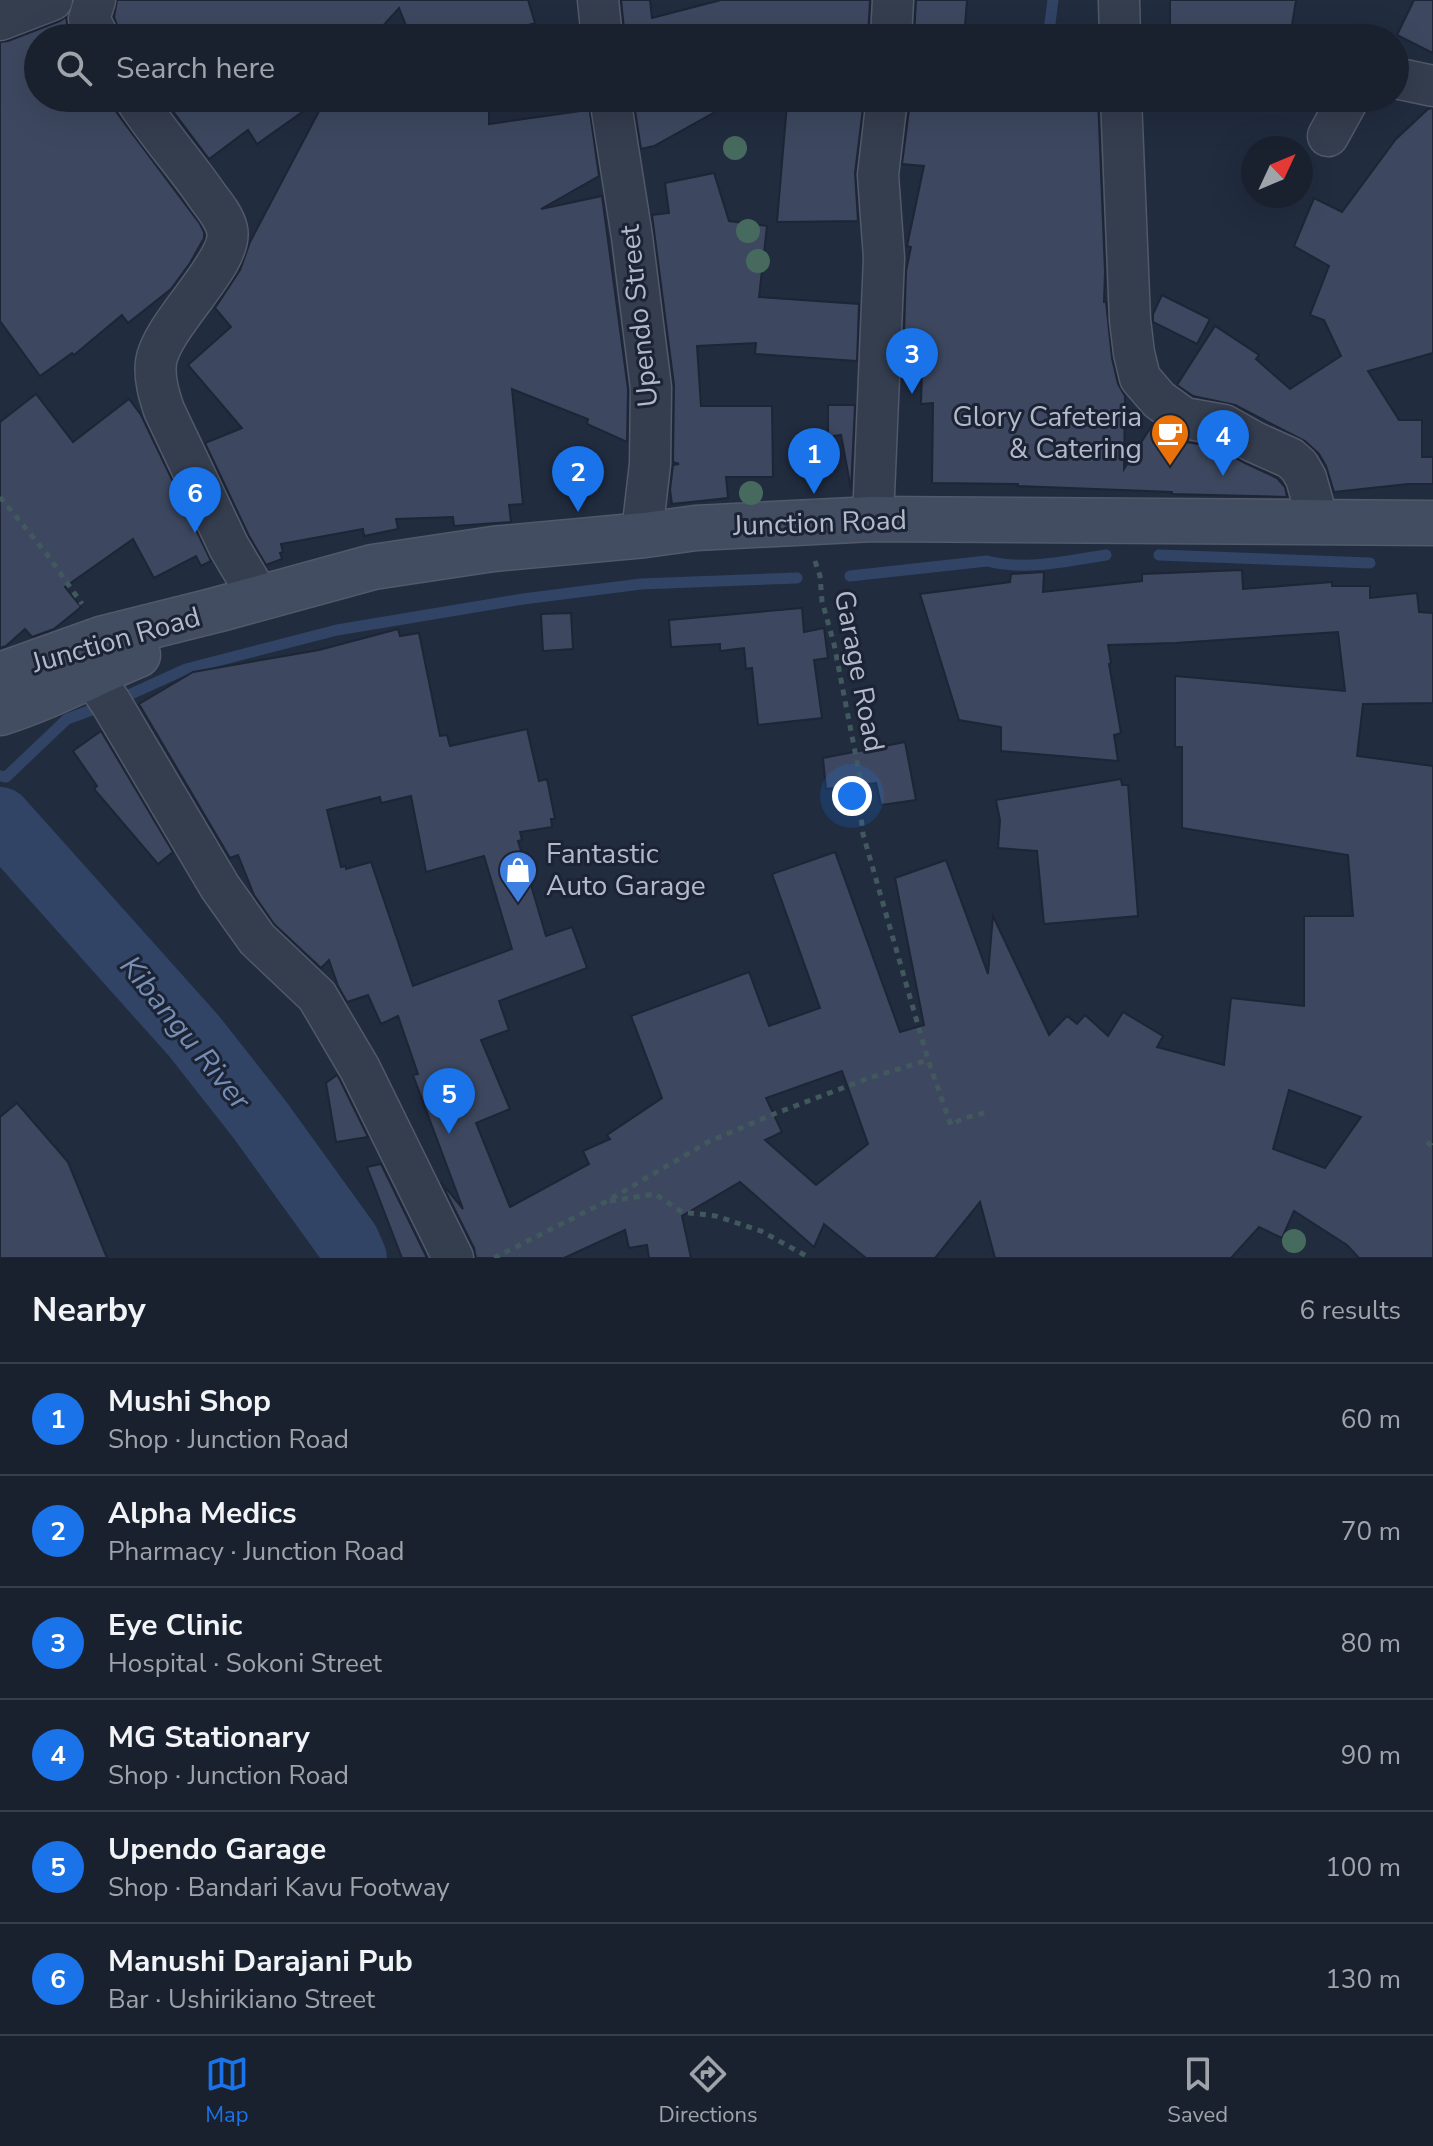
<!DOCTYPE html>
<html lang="en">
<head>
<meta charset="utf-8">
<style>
  :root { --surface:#19212f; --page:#262e3b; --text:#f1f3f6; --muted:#9fa3aa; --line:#373e4b; --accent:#1a73e8 }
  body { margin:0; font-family:"Nunito Sans",sans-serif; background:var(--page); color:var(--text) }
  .compass { position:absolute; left:1241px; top:136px; width:72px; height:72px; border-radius:50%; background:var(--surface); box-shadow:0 8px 32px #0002; rotate:46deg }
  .you { position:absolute; left:852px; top:796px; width:28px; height:28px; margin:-20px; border:6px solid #fff; border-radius:50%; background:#1a73e8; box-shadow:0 0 0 12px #1a73e833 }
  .badge { display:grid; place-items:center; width:52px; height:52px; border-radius:50%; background:var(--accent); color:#fff; font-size:26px; font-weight:700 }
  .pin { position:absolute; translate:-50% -66px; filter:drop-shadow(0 2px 4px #0008) }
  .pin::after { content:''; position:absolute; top:42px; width:28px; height:24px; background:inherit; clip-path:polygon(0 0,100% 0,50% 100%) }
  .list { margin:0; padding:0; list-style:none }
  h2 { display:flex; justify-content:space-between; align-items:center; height:104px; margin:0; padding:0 32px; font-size:34px }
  h2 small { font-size:26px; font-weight:400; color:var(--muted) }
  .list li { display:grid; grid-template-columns:52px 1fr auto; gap:24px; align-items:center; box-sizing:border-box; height:112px; padding:0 32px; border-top:2px solid var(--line) }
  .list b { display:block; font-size:30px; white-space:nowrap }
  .list p { margin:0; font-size:26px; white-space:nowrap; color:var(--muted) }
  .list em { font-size:26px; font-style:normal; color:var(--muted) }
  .icon { flex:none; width:44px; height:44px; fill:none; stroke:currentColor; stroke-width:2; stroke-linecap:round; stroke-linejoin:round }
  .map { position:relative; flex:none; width:1433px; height:1258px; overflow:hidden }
  .search { position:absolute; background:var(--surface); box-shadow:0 8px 32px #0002; left:24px; right:24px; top:24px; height:88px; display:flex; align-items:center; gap:20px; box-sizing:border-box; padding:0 28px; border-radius:44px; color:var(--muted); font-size:30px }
  .sheet { height:776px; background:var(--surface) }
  nav { display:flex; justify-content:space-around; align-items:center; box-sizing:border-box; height:112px; border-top:2px solid var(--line); background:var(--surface); font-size:22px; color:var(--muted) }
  nav a { display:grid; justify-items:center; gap:4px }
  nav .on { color:var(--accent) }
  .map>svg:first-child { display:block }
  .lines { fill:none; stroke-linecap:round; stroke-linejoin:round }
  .stream { stroke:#314466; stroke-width:11 }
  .river { stroke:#314466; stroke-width:64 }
  .building { fill:#3d4860; stroke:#1d2536; stroke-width:2; fill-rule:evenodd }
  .street-casing { stroke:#51596a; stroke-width:43 }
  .secondary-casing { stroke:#51596a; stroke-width:47 }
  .path { stroke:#41585d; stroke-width:5; stroke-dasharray:6 6; stroke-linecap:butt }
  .street { stroke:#353e4f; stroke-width:40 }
  .secondary { stroke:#434d62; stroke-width:44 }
  .tree { fill:#476a5e }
  .labels { text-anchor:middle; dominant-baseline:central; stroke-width:6; stroke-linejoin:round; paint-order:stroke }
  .street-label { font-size:28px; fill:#b1b9ca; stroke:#1b2334 }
  .poi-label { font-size:28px; fill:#b1b9ca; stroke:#1b2334; text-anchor:end }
  .water-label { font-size:30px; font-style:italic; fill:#768db4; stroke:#1b2334 }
</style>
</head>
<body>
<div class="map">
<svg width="1433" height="1258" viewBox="0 0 1433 1258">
  <rect width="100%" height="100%" fill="#212c3f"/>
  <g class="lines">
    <g class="stream">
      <polyline points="1048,38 1053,0"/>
      <polyline points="1159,555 1370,563"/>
      <path d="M850,576L987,561C1026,571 1067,561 1106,555"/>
      <polyline points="0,776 6,777 67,719 111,703 186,669 337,630 523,599 641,584 797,578"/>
    </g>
    <polyline class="river" points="0,819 194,1036 260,1120 348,1242 355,1258"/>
  </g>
  <g class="building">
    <polygon points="117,0 528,0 535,23 486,38 411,38 399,8 372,38 122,38 114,17"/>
    <polygon points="621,0 650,0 652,18 721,0 870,0 868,38 625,38"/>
    <polygon points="916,0 967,0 964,38 914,38"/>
    <polygon points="1170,0 1296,0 1290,38 1256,38 1198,30 1198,34 1170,33"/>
    <polygon points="1414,0 1433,0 1433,53 1397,35"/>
    <polygon points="66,17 68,29 73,38 38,38 38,98 112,98 115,110 125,124 200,224 204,232 204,238 190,263 171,289 128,323 122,315 74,355 72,353 40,376 0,321 0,42 8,41 60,21"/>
    <polygon points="163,98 322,98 257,144 248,130 209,159"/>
    <polygon points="326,98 489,98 489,124 581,111 579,98 588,98 599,176 541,209 602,196 628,389 627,442 587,424 588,419 512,389 523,504 509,505 511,522 454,526 453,517 396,519 398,529 364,536 363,529 281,544 283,552 280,553 282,559 266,565 249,536 205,443 242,428 188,365 231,327 215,308 240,270 250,242"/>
    <polygon points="633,98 740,98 654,146 641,149"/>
    <polygon points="920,98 1098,98 1105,272 1104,302 1106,302 1112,358 1118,384 1125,396 1124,469 1153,424 1171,437 1180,441 1216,447 1245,463 1277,478 1285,487 1287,497 1172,494 1172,492 1018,486 1018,484 932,483 933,403 921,404 922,366 903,365 906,271 911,247 907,246 924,166 902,164 909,110 919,111"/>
    <polygon points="787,104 863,108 855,173 858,221 777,222"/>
    <polygon points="1433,108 1433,353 1368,371 1399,420 1422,420 1422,457 1433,457 1433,484 1408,484 1334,492 1326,466 1319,454 1305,441 1235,405 1193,396 1177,385 1215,326 1259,355 1256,359 1290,389 1341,356 1324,320 1310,315 1329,266 1294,246 1314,198 1342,212 1396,139 1428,109"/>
    <polygon points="714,173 729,221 767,226 759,297 859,304 857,361 755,354 756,343 697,346 701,406 772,406 773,477 726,477 728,498 672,504 670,490 673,465 679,464 673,462 674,385 652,215 669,213 665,183"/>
    <polygon points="1162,295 1210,319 1197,344 1153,322 1153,314"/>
    <polygon points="36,394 73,442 129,399 141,415 211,561 201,566 196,556 154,578 133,539 65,587 81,607 54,629 32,637 25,629 6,646 0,648 0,422"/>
    <polygon points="828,405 855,405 851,489 841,435 828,437"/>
    <path d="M1242,570L1243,589L1332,582V586H1370V598L1417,593L1419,612L1433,613V703L1363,704L1357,756L1433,766V1258H1359L1347,1245L1294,1211L1282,1238L1259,1227L1231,1258H995L980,1202L935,1258H866L824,1224L814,1247L740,1182L682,1216L691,1258H649L647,1245L629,1248L625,1230L564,1258H476L474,1248L441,1182L463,1209L413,1075L418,1074L398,1016L381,1024L368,995L347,1002L338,986L329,960L321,968L274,924L254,895L238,855L230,858L139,704L193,672L319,650L398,629L400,636L419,633L440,736L447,735L450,746L527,729L539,781L547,779L555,819H551L552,827L520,832L522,840L518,841L546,936L572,927L587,968L499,1001L509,1030L481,1040L510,1109L476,1123L510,1207L589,1164L583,1151L610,1139L607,1135L662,1098L631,1016L749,972L769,1026L820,1008L772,874L835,852L900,1032L924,1025L895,878L946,860L988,974L993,916L1049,1035L1067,1016L1077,1024L1085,1015L1108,1036L1123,1012L1163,1036L1157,1047L1224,1065L1231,998L1304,1006V916H1353L1348,855L1182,828V747H1175V676L1345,691L1338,632L1175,643L1108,645L1111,663L1109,664L1121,733L1114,735L1118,761L1001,751V727L959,720L920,594L1010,582L1011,574L1044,572L1043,592L1142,581V574ZM411,796L426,872L484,856L512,949L413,986L371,862L346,869V866L341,867L327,810L380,797L381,803ZM842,1071L868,1144L816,1185L765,1140L782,1132L766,1098ZM1289,1090L1361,1117L1325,1168L1273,1149Z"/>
    <polygon points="802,608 804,632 824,628 828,658 814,660 822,718 758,725 752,668 746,669 744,648 720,651 720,644 671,647 669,620"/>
    <polygon points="571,613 573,649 543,651 541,614"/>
    <polygon points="101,731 173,852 158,864 94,789 97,786 73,751"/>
    <polygon points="905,742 916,800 881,805 876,783 826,789 823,758"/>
    <polygon points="1121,779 1122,785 1128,785 1138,916 1044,924 1037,851 998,848 1000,820 996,800"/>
    <polygon points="337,1075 340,1080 368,1137 336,1142 326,1083"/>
    <polygon points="17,1103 68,1162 107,1258 0,1258 0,1117"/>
    <polygon points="381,1164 427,1258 402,1258 367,1167"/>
  </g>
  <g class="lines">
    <defs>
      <g id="street">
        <polyline points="95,0 89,19 99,38"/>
        <polyline points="598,0 602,38"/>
        <polyline points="1119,0 1120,38"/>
        <polyline points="0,20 52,0"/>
        <polyline points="891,38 893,0"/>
        <polyline points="1395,78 1433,86"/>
        <path d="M135,98C157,133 185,163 208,197C215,206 224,217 227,229C235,262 162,323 156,362C154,379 159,395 164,410L229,547L260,599"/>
        <polyline points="610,98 632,237 651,388 650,464 643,524 645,535"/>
        <polyline points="1121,98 1130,320 1134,353 1140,378 1159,400 1184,418 1224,425 1254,442 1290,458 1299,466 1306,478 1318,521"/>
        <polyline points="1328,136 1349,98"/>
        <polyline points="873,519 884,258 878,175 887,98"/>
        <polyline points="91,674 111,703 220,887 257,939 317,996 360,1069 453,1258"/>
      </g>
      <g id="secondary">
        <polyline points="0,675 104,638 216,610 373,567 493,549 645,535 696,528 873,519 1433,523"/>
        <path d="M0,713C48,698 92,674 138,655"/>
      </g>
    </defs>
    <use href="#street" class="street-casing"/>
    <use href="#secondary" class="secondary-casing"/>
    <g class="path">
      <polyline points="0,497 46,553 82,604"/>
      <polyline points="815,561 820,576 822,601 834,644 860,777 859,799 863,834 928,1060 951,1125 964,1118 988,1112"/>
      <polyline points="1427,1142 1433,1147"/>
      <polyline points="610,1201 655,1194 682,1212 716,1216 761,1231 810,1258"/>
      <polyline points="494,1258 605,1202 708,1142 774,1114 869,1078 928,1060"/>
    </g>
    <use href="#street" class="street"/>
    <use href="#secondary" class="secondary"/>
  </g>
  <g class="tree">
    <circle cx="735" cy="148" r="12"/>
    <circle cx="748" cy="231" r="12"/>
    <circle cx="758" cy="261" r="12"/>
    <circle cx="751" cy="493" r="12"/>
    <circle cx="1294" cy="1241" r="12"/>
  </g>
  <defs>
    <symbol id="cafe-pin" viewBox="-11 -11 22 30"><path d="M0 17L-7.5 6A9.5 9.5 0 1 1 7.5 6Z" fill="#e8710a" stroke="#1b2334"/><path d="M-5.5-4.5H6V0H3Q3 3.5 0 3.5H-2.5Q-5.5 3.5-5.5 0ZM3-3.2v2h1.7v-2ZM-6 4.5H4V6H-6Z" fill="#fff"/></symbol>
    <symbol id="shop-pin" viewBox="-11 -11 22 30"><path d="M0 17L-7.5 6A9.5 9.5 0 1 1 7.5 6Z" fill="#3f7fe0" stroke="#1b2334"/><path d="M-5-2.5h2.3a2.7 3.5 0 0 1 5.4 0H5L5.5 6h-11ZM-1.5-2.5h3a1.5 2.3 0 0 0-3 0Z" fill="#fff"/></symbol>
  </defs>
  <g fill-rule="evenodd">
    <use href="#cafe-pin" x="1148" y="411" width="44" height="60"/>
    <use href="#shop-pin" x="496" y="848" width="44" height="60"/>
  </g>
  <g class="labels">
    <g class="street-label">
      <text transform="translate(639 316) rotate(-96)">Upendo Street</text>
      <text transform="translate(820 523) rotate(-2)">Junction Road</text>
      <text transform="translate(116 640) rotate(-16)">Junction Road</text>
      <text transform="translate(859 671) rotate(79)">Garage Road</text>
    </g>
    <g class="poi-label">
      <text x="1142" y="417">Glory Cafeteria<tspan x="1142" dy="32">&amp; Catering</tspan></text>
      <text x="546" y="854" text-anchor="start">Fantastic<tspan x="546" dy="32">Auto Garage</tspan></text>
    </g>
    <g class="water-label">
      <text transform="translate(185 1033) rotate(51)">Kibangu River</text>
    </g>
  </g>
</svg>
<svg class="compass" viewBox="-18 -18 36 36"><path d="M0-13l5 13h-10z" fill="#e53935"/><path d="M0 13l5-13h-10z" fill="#9fa3aa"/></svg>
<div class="you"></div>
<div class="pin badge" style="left:814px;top:494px">1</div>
<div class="pin badge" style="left:578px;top:512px">2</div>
<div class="pin badge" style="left:912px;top:394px">3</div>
<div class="pin badge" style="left:1223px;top:476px">4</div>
<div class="pin badge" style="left:449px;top:1134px">5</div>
<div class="pin badge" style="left:195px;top:533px">6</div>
<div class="search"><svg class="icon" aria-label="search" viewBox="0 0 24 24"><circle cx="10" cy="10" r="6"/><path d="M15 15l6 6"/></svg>Search here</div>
</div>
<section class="sheet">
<h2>Nearby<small>6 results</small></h2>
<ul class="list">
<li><span class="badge">1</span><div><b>Mushi Shop</b><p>Shop · Junction Road</p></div><em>60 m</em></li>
<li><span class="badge">2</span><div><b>Alpha Medics</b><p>Pharmacy · Junction Road</p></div><em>70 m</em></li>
<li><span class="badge">3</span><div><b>Eye Clinic</b><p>Hospital · Sokoni Street</p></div><em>80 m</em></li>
<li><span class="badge">4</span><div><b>MG Stationary</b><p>Shop · Junction Road</p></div><em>90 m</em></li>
<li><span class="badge">5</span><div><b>Upendo Garage</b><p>Shop · Bandari Kavu Footway</p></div><em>100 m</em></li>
<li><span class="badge">6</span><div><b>Manushi Darajani Pub</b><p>Bar · Ushirikiano Street</p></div><em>130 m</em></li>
</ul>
</section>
<nav>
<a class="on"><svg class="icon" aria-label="map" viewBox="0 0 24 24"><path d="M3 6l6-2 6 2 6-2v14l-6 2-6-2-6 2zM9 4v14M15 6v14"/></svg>Map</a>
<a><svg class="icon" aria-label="directions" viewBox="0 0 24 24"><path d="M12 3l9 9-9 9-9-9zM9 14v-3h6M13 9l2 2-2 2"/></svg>Directions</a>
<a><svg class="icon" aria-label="saved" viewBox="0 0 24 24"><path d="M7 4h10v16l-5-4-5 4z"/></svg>Saved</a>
</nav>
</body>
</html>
